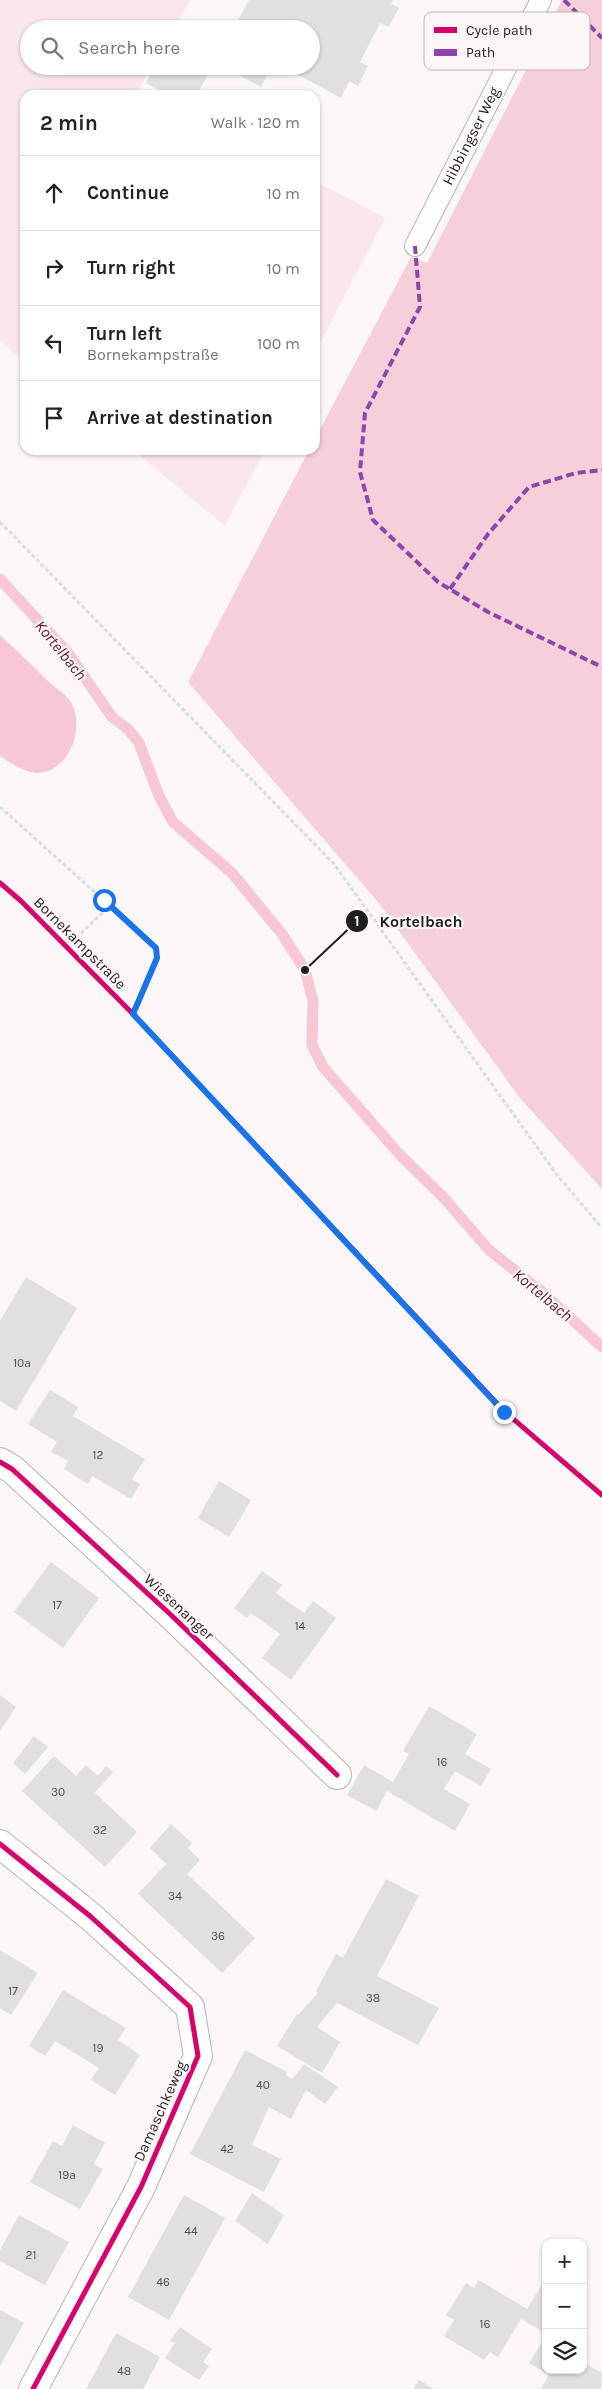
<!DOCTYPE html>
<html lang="en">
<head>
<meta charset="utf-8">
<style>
  :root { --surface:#fff; --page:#f6f6f6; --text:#222; --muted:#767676; --line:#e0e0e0 }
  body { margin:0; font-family:Karla,sans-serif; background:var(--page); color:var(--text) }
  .controls { position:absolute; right:15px; bottom:15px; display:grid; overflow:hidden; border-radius:10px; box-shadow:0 1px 4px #0004 }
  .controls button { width:45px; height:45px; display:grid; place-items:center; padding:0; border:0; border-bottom:1px solid var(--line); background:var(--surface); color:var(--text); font:25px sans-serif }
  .stop { position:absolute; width:15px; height:15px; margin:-11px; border:4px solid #1a73e8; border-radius:50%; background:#fff }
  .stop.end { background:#1a73e8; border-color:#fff; box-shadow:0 1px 5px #0008 }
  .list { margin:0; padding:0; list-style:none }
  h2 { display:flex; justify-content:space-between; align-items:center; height:65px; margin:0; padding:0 20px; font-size:21px }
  h2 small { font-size:16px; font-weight:400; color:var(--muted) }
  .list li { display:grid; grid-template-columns:32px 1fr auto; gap:15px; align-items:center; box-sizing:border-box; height:75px; padding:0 20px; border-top:1px solid var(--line) }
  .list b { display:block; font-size:19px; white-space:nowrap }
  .list p { margin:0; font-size:16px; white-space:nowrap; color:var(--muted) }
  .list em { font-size:16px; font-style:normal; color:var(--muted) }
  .icon { flex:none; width:28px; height:28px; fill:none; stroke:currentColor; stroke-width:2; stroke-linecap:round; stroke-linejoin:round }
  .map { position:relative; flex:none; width:602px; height:2389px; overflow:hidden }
  .search { position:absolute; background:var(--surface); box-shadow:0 1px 4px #0004; left:20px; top:20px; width:300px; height:55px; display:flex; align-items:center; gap:12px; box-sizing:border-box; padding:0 18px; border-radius:28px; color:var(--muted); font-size:19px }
  .panel { position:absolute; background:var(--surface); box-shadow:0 1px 4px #0004; left:20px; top:90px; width:300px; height:365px; border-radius:15px }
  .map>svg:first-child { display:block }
  .green { fill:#fae6eb }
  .forest { fill:#f5cfd9 }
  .water { fill:#f7c7d3 }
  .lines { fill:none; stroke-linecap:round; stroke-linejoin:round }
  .stream { stroke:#f7c7d3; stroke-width:11 }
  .building { fill:#e2dfe0 }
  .service-casing { stroke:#b7b4b5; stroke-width:22 }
  .minor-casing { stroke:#b7b4b5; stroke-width:30 }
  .path { stroke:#ddd; stroke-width:3; stroke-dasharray:4 2.5; stroke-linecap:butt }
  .service { stroke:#fefefe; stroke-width:20 }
  .minor { stroke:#fefefe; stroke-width:28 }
  .quiet { stroke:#8e44ad; stroke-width:4; stroke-dasharray:8 4; stroke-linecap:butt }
  .cycleway-casing { stroke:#fcf6f7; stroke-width:8 }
  .cycleway { stroke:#d6006c; stroke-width:5 }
  .route { stroke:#1a73e8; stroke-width:6 }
  .labels { text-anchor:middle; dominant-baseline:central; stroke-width:4.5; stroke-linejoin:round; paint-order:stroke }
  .number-label { font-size:12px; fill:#524e50 }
  .street-label { font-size:15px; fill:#201d1e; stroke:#fcf6f7 }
  .water-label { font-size:16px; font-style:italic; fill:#5f1531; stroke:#fcf6f7 }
  .key { fill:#fcf6f7; stroke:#bab5b6; stroke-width:1 }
  .key-label { font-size:14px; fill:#201d1e }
  .leader { fill:none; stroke:#201d1e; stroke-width:2 }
  .callout-dot { fill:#201d1e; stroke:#fcf6f7; stroke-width:2 }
  .mark-label { font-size:15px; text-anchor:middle; font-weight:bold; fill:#fff }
  .callout-label { font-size:16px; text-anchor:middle; font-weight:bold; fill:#201d1e; stroke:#fcf6f7; stroke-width:4.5; stroke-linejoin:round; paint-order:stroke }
</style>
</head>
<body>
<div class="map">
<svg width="602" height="2389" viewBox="0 0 602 2389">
  <rect width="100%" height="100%" fill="#fbf7f8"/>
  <g class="green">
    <polygon points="0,0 190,0 173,29 29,29 29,66 152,66 139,89 150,95 25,95 25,362 0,341"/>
    <polygon points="315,181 385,218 315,353"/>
    <polygon points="133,450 265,450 225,526"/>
  </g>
  <polygon class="forest" points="562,0 602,0 602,1189 519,1097 378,902 188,682 309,450 315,450 315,439 411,257 427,263"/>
  <path class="water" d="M0,635C17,651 34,667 50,683C56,688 65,694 70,701C86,725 71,771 38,773C26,773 10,763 0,756Z"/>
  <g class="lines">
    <polyline class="stream" points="0,579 68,653 112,717 129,730 139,743 159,796 173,822 232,873 282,934 305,970 313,1001 312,1045 323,1067 400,1155 444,1198 489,1250 542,1292 602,1347"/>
  </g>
  <g class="building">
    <polygon points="249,0 393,0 391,4 399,8 389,27 380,23 360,62 368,66 358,86 349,81 341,98 282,66 311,66 311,29 233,29"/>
    <polygon points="179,19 196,29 174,29"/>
    <polygon points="154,66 212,66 197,95 168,95 146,83"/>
    <polygon points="222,66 272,66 261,87"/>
    <polygon points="26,1277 77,1308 16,1411 0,1401 0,1321"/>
    <polygon points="50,1390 78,1407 73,1416 145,1459 132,1479 140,1484 131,1499 92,1476 88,1484 64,1469 68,1461 51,1452 57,1442 28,1424"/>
    <polygon points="219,1481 251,1500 229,1537 198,1518"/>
    <polygon points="51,1562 99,1598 63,1648 14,1612"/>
    <polygon points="262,1571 282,1585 276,1593 304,1613 313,1601 336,1618 291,1680 262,1658 280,1634 251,1613 247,1618 234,1608"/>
    <polygon points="0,1695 16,1707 0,1731"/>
    <polygon points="429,1706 477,1734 465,1754 491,1769 481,1786 455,1771 444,1789 470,1804 455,1831 387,1791 376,1811 347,1795 364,1765 393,1782 409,1754 403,1751"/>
    <polygon points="34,1736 48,1747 25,1774 13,1763"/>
    <polygon points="54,1756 76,1776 86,1765 98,1776 106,1766 113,1772 95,1793 137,1832 105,1867 22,1791"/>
    <polygon points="171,1824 192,1843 188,1848 200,1860 187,1874 255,1938 222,1973 138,1894 166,1864 150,1848"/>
    <polygon points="386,1879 419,1896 377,1976 439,2008 418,2045 337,2003 317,2027 340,2042 322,2073 277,2046 297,2014 299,2014 318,1993 316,1991 336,1954 343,1958"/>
    <polygon points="0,1950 38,1973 11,2015 0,2008"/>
    <polygon points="63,1990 126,2028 118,2040 140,2055 115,2095 91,2080 99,2068 55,2041 45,2056 29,2046"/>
    <polygon points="245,2050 287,2072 286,2075 292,2079 304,2064 338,2087 325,2104 306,2090 291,2119 269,2107 252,2145 281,2159 264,2192 190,2154"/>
    <polygon points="73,2125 105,2143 94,2164 103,2169 80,2209 30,2182 53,2141 62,2146"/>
    <polygon points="252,2193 284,2215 268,2244 235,2221"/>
    <polygon points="184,2195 225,2218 169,2320 128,2297"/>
    <polygon points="19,2215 69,2242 45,2285 0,2261 0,2250"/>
    <polygon points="546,2278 546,2334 521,2319 498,2357 490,2352 484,2360 444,2336 454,2320 446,2315 466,2283 474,2288 479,2280 527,2309"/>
    <polygon points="0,2310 24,2323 0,2366"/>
    <polygon points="180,2327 212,2349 203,2362 209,2366 199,2380 165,2358 175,2343 170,2341"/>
    <polygon points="116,2333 160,2357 143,2389 86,2389"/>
    <polygon points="546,2336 546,2370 583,2370 583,2362 602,2373 601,2389 541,2389 549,2375 529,2363"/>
    <polygon points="419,2380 434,2389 413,2389"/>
  </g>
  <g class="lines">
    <defs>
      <polyline id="service" points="415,246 541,0"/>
      <g id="minor">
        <polyline points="0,1462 12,1469 170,1614 337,1775"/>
        <polyline points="0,1844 90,1916 190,2007 198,2056 141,2187 33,2389"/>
      </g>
    </defs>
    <use href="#service" class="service-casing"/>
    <use href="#minor" class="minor-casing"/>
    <g class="path">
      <polyline points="0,522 334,864 557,1175 602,1228"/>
      <polyline points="0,807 157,948 157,958 133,1014"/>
      <polyline points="67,947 102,913 103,900"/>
    </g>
    <use href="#service" class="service"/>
    <use href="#minor" class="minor"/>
    <g class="quiet">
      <polyline points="564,0 602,38"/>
      <polyline points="415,246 420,307 365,413 360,472 373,520 438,582 488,612 602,667"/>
      <polyline points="450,589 488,534 529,487 576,473 602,470"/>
    </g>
    <defs>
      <g id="cycleway">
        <polyline points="0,883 21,901 133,1014 505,1412 602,1495"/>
        <polyline points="0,1462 12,1469 170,1614 337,1775"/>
        <polyline points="0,1844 90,1916 190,2007 198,2056 141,2187 33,2389"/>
      </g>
    </defs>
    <use href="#cycleway" class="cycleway-casing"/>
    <use href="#cycleway" class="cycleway"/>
  </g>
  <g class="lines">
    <polyline class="route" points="104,900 156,948 157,958 133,1014 504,1412"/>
  </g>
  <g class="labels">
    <g class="number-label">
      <text x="22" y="1363">10a</text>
      <text x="98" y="1455">12</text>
      <text x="57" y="1605">17</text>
      <text x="300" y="1626">14</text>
      <text x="442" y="1762">16</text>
      <text x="58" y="1792">30</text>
      <text x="100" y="1830">32</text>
      <text x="175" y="1896">34</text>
      <text x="218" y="1936">36</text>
      <text x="13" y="1991">17</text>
      <text x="373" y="1998">38</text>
      <text x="98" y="2048">19</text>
      <text x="263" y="2085">40</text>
      <text x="227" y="2149">42</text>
      <text x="67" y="2175">19a</text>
      <text x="191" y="2231">44</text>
      <text x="31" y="2255">21</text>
      <text x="163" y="2282">46</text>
      <text x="485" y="2324">16</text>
      <text x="124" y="2371">48</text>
    </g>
    <g class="street-label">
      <text transform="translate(471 136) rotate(-63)">Hibbingser Weg</text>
      <text transform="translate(80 943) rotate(45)">Bornekampstraße</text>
      <text transform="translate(179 1607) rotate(43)">Wiesenanger</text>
      <text transform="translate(160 2111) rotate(-66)">Damaschkeweg</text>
    </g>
    <g class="water-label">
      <text transform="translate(61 650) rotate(51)">Kortelbach</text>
      <text transform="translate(543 1295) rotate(40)">Kortelbach</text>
    </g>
  </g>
  <rect x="424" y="12" width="166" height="58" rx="8" class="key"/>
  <rect x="434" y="27" width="23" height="6" fill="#d6006c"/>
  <rect x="434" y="49" width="23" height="7" fill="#8e44ad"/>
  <g class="key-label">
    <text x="466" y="35">Cycle path</text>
    <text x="466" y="57">Path</text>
  </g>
  <path class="leader" d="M305 970L357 921"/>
  <g class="callout-dot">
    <circle cx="305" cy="970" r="5"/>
    <circle cx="357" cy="921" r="12"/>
  </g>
  <g class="mark-label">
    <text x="357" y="926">1</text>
  </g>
  <g class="callout-label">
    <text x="421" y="927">Kortelbach</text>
  </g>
</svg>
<div class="controls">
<button>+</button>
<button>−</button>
<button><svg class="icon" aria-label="layers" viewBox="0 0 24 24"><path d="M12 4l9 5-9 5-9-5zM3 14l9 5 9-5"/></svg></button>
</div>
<div class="stop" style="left:104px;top:900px"></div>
<div class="stop end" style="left:504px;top:1412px"></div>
<div class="search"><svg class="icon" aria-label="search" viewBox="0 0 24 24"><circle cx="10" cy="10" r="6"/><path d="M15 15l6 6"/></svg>Search here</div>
<section class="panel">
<h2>2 min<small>Walk · 120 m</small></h2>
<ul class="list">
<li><svg class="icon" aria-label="ahead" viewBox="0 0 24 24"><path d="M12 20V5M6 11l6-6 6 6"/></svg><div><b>Continue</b></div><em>10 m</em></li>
<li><svg class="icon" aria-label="right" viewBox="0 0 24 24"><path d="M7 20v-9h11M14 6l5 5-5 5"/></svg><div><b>Turn right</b></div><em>10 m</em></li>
<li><svg class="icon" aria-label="left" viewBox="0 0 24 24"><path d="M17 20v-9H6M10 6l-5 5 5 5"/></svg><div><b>Turn left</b><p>Bornekampstraße</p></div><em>100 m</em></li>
<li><svg class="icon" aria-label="arrive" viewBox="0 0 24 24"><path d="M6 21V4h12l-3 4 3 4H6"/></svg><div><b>Arrive at destination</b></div></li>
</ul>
</section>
</div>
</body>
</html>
